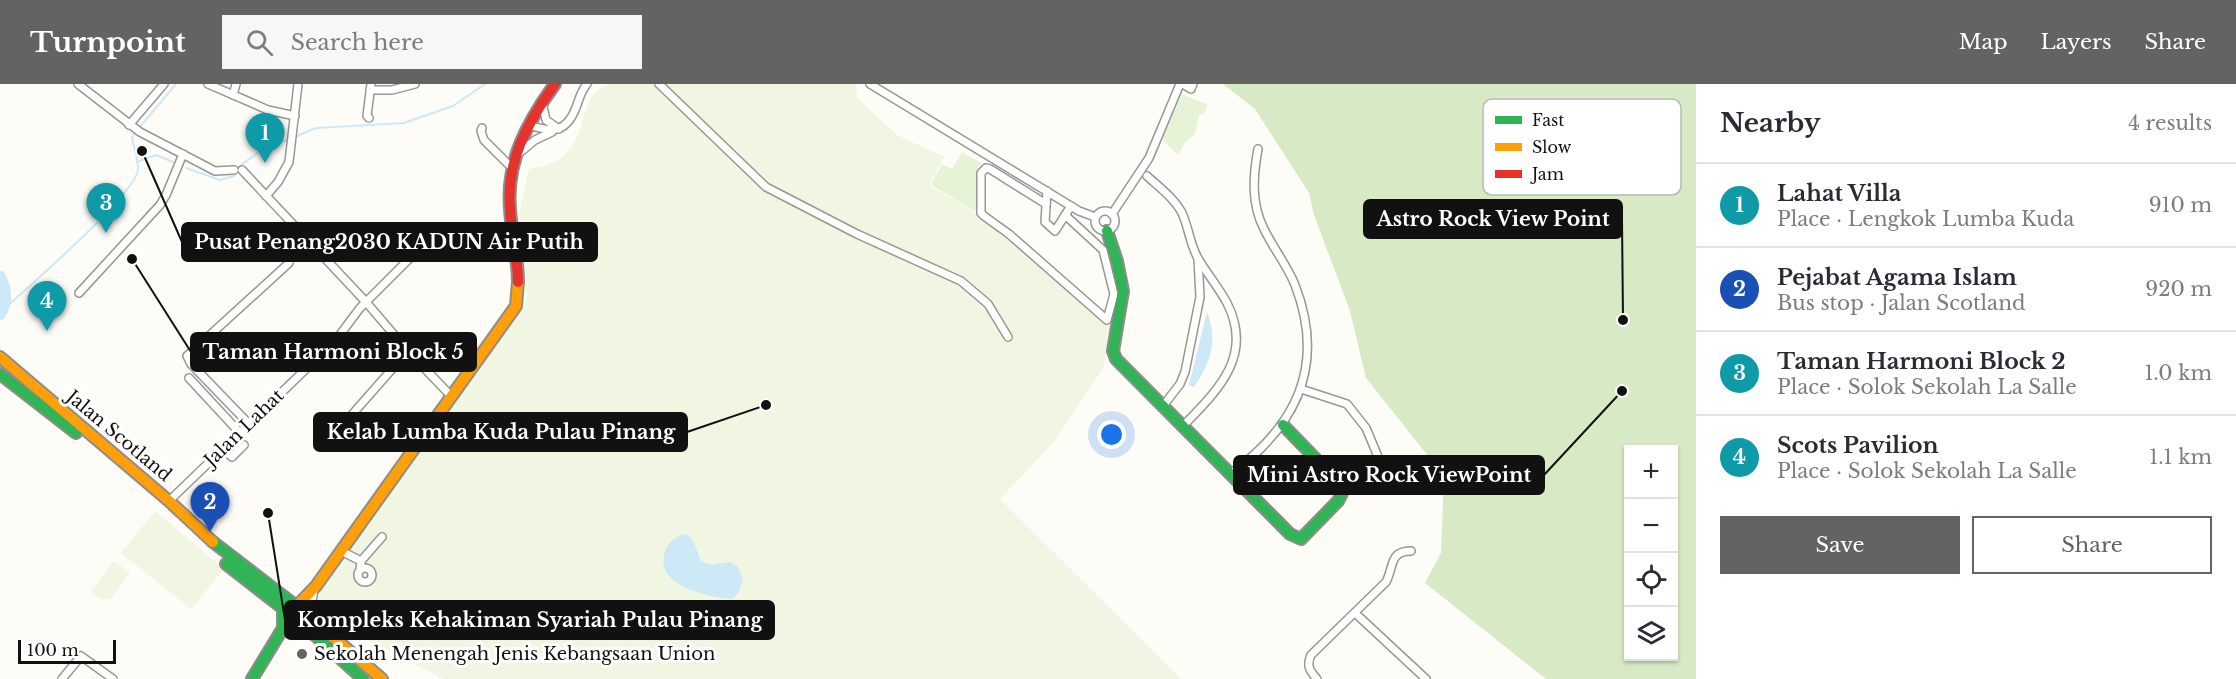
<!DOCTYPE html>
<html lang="en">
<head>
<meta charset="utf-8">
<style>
  :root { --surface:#fff; --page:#f7f7f7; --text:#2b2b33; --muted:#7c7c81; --line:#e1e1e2; --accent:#646362 }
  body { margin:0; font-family:"Libre Baskerville",serif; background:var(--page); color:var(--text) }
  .controls { position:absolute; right:18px; bottom:18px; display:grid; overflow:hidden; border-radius:0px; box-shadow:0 2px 4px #0004 }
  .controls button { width:54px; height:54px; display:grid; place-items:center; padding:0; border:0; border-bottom:2px solid var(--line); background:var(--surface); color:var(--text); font:30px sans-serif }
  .scale { position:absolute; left:18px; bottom:15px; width:98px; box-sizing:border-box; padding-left:6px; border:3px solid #111; border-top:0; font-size:16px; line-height:21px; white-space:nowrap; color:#111; -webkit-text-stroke:4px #fff; paint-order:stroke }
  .you { position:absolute; left:1112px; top:351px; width:21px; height:21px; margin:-15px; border:4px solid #fff; border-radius:50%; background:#1a73e8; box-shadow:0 0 0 9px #1a73e833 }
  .badge { display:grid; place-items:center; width:39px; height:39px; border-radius:50%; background:var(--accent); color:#fff; font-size:20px; font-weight:700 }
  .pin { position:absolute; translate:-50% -50px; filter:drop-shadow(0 2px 3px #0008) }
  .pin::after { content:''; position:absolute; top:32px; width:21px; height:18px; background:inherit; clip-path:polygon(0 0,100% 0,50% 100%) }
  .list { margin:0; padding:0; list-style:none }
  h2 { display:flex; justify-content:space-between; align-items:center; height:78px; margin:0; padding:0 24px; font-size:26px }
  h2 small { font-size:20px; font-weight:400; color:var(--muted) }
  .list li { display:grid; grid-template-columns:39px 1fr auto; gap:18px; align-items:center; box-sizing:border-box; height:84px; padding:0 24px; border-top:2px solid var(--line) }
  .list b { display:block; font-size:22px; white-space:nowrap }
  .list p { margin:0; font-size:20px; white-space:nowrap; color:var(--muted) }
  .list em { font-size:20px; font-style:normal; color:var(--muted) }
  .actions { display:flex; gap:12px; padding:18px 24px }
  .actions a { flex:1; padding:14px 0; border:2px solid var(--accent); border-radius:0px; text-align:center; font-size:21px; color:var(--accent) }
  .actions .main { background:var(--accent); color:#fff }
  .icon { flex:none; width:33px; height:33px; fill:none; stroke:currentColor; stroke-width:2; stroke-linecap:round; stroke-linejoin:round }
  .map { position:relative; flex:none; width:1696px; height:595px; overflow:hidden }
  header { display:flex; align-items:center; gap:36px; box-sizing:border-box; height:84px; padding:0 30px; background:var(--accent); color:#fff }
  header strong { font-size:28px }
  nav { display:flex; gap:33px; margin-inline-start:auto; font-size:21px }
  .search { width:420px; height:54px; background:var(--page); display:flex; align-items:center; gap:15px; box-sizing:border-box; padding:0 21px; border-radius:0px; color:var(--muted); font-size:22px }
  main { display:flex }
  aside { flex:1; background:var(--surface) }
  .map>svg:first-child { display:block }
  .green { fill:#e7f3d7 }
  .forest { fill:#d8eac5; fill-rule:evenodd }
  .pitch { fill:#f0f6e1 }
  .water { fill:#cde8f7 }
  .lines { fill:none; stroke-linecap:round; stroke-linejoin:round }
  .stream { stroke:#cde8f7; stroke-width:2 }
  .river { stroke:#cde8f7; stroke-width:12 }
  .street-casing { stroke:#979795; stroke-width:10 }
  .fast-casing { stroke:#8e8d8b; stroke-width:14 }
  .slow-casing { stroke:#8e8d8b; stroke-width:14 }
  .jam-casing { stroke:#8e8d8b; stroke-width:14 }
  .street { stroke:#fffffe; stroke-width:7 }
  .fast { stroke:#30b455; stroke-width:10 }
  .slow { stroke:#ff9f0a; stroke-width:10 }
  .jam { stroke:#e5322d; stroke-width:10 }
  .poi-dot { fill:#646362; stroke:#fff; stroke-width:2 }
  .labels { text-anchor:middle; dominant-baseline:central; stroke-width:6; stroke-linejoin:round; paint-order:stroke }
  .street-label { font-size:18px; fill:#111; stroke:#fff }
  .poi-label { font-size:18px; fill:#111; stroke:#fff; text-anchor:start }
  .key { fill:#fff; stroke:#b8b8b8; stroke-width:1.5 }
  .key-label { font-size:16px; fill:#111 }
  .leader { fill:none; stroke:#111; stroke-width:2 }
  .callout-dot { fill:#111; stroke:#fff; stroke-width:2 }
  .callout { fill:#111; stroke:#111; stroke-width:2 }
  .callout-label { font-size:20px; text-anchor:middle; font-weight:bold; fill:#fff }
</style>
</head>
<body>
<header>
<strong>Turnpoint</strong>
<div class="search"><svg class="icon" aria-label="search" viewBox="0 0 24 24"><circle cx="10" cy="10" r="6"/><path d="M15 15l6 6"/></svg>Search here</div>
<nav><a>Map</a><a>Layers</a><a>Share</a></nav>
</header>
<main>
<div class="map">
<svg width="1696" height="595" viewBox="0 0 1696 595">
  <rect width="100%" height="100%" fill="#fdfcf7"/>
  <g class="green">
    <polygon points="1182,10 1208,21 1204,30 1199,31 1195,50 1185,58 1181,66 1177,70 1162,56"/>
    <polygon points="962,68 981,79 978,84 978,129 931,101 942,80 952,85"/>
  </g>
  <path class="forest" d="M1223,0H1696V595H1546L1425,499L1441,469L1444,392L1366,294L1350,227L1314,131L1309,109L1255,25ZM1628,366H1674V572H1628Z"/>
  <g class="pitch">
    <path d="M610,0H853L858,3L855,12L897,51L944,73L929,102L962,120L1009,153L1112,243L1103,284L1054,358L1000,415L1181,595H443L322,531L316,520L318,508L369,441L527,217L517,140L529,85C601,76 568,12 610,0Z"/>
    <polygon points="155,427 224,485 191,525 121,469"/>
    <polygon points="114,477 130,489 110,515 101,515 91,507"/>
  </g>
  <g class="water">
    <path d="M1207,228C1218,257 1211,278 1194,303L1189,301Z"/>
    <path d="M682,450L688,451L694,459L701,477L712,481L730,478L738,483L743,494L739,508L732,515C709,513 657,503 664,471C666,461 673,454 682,450Z"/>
  </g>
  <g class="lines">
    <g class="stream">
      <polyline points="139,44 176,0"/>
      <polyline points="137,78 156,71 173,78"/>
      <polyline points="186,84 220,96 234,92 241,81 259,68 316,44 404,39 453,22 485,0"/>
      <path d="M3,226C26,205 135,111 138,86C139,77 134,64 132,54L135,48"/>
    </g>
    <path class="river" d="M0,193C6,205 8,218 0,230"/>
    <defs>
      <g id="street">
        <polyline points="78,0 140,48 215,87 234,86"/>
        <polyline points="208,0 268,26 295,32"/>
        <polyline points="659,0 766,103 857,150 961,197 988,220 1008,253"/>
        <polyline points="870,0 1079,127 1095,133"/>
        <polyline points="1183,0 1191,5 1193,0"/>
        <polyline points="370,6 392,6 415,0"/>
        <polyline points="233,11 236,0"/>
        <polyline points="542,18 546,36 559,45"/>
        <polyline points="369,34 367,32 371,0"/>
        <polyline points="129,41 164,0"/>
        <path d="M529,41C550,48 565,50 575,26C579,17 580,8 587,0"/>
        <polyline points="482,44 481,47 484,56 512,84"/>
        <polyline points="517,71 535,56 552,48"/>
        <polyline points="242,86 366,218 408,267 452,313"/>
        <path d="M1147,92C1159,103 1174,114 1182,129C1189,144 1190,162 1199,176C1208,191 1219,204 1227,219C1254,272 1218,306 1183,342"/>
        <polyline points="1047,107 1045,138 1055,147 1071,122"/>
        <polyline points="266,112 278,98 289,78 298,0"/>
        <polyline points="1046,120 990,85 986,84 981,89 981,129 984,132 1009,150 1107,236 1114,210 1103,166 1065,131"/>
        <circle cx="1105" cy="137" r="10"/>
        <polyline points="1112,130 1149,74 1180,0"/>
        <polyline points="79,209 160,121 166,111 183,70"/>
        <polyline points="189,294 240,349"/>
        <polyline points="1301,305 1347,320 1366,344 1387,394"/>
        <polyline points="1163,322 1180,300 1185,288 1200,213 1198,175"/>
        <polyline points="349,334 408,267"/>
        <polyline points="249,340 191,280 187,272 289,179"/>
        <polyline points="223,365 232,373 244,361"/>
        <path d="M1230,390C1297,342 1326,281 1295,201C1287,181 1273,164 1264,145C1251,120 1253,92 1258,65"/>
        <polyline points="169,417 336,256 360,224 437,147"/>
        <polyline points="341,467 361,477"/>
        <circle cx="365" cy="491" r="7"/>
        <polyline points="360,486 361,477 382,453"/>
        <polyline points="1355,529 1426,595"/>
        <polyline points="309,531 314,507"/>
        <polyline points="62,595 81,572 113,595"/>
        <path d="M1317,595C1310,587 1306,582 1311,571L1386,498C1394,483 1389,467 1411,467"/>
      </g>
      <g id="fast">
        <polyline points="1107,147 1117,177 1123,207 1113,267 1116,275 1290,450 1301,455 1338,417 1342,409 1343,403 1283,341"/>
        <polyline points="0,290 76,349"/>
        <polyline points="213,458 304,528"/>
        <polyline points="226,480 298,536"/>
        <polyline points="298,536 363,595"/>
        <polyline points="252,595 283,544 283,524"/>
      </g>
      <g id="slow">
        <polyline points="0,273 169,417 213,458"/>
        <polyline points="293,526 316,502 516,222 518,198"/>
        <polyline points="304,528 382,595"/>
      </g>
      <path id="jam" d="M518,198C518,173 511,149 510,124C506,77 528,37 555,0"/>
    </defs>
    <use href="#street" class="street-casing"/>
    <use href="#fast" class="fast-casing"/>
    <use href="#slow" class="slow-casing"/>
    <use href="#jam" class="jam-casing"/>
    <use href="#street" class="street"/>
    <use href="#fast" class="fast"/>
    <use href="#slow" class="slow"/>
    <use href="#jam" class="jam"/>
  </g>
  <circle class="poi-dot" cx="302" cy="570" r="6"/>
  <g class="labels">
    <g class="street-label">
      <text transform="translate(244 344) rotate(-44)">Jalan Lahat</text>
      <text transform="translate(119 352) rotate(40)">Jalan Scotland</text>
    </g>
    <g class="poi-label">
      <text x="314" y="570">Sekolah Menengah Jenis Kebangsaan Union</text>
    </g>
  </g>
  <rect x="1483" y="15" width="198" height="96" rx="9" class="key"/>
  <rect x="1495" y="32" width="27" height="8" fill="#30b455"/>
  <rect x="1495" y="59" width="27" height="8" fill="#ff9f0a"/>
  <rect x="1495" y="86" width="27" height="8" fill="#e5322d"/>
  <g class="key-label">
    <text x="1532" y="42">Fast</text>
    <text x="1532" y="69">Slow</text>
    <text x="1532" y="96">Jam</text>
  </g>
  <path class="leader" d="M1623 236L1622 135M142 67L182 158M132 175L191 268M766 321L687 348M1622 307L1544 391M268 429L285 536"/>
  <g class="callout-dot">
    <circle cx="1623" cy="236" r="6"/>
    <circle cx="142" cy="67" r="6"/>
    <circle cx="132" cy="175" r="6"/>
    <circle cx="766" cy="321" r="6"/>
    <circle cx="1622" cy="307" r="6"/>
    <circle cx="268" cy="429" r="6"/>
  </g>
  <g class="callout">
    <rect x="1364" y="116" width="258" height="38" rx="6"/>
    <rect x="182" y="139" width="415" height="38" rx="6"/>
    <rect x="191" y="249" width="285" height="38" rx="6"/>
    <rect x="314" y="329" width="373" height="38" rx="6"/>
    <rect x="1234" y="372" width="310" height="38" rx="6"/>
    <rect x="285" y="517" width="489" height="38" rx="6"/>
  </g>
  <g class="callout-label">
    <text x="1493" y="142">Astro Rock View Point</text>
    <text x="389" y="165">Pusat Penang2030 KADUN Air Putih</text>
    <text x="333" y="275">Taman Harmoni Block 5</text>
    <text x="501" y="355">Kelab Lumba Kuda Pulau Pinang</text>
    <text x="1389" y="398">Mini Astro Rock ViewPoint</text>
    <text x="530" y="543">Kompleks Kehakiman Syariah Pulau Pinang</text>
  </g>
</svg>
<div class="controls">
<button>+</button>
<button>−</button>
<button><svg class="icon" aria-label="locate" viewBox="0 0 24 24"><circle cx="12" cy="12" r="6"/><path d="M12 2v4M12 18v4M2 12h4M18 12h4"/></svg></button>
<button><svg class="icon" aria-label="layers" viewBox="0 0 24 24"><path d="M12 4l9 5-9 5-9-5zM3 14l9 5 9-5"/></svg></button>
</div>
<div class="scale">100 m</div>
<div class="you"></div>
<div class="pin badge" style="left:265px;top:79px;background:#0f9aa8">1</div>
<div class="pin badge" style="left:210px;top:448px;background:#1a4fb4">2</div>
<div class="pin badge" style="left:106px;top:149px;background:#0f9aa8">3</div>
<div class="pin badge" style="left:47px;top:247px;background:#0f9aa8">4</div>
</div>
<aside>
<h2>Nearby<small>4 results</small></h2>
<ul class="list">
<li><span class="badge" style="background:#0f9aa8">1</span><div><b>Lahat Villa</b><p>Place · Lengkok Lumba Kuda</p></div><em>910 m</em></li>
<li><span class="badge" style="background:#1a4fb4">2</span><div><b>Pejabat Agama Islam</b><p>Bus stop · Jalan Scotland</p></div><em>920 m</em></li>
<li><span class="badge" style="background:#0f9aa8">3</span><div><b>Taman Harmoni Block 2</b><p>Place · Solok Sekolah La Salle</p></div><em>1.0 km</em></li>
<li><span class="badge" style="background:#0f9aa8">4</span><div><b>Scots Pavilion</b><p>Place · Solok Sekolah La Salle</p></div><em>1.1 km</em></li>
</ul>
<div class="actions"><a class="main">Save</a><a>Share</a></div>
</aside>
</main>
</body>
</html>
